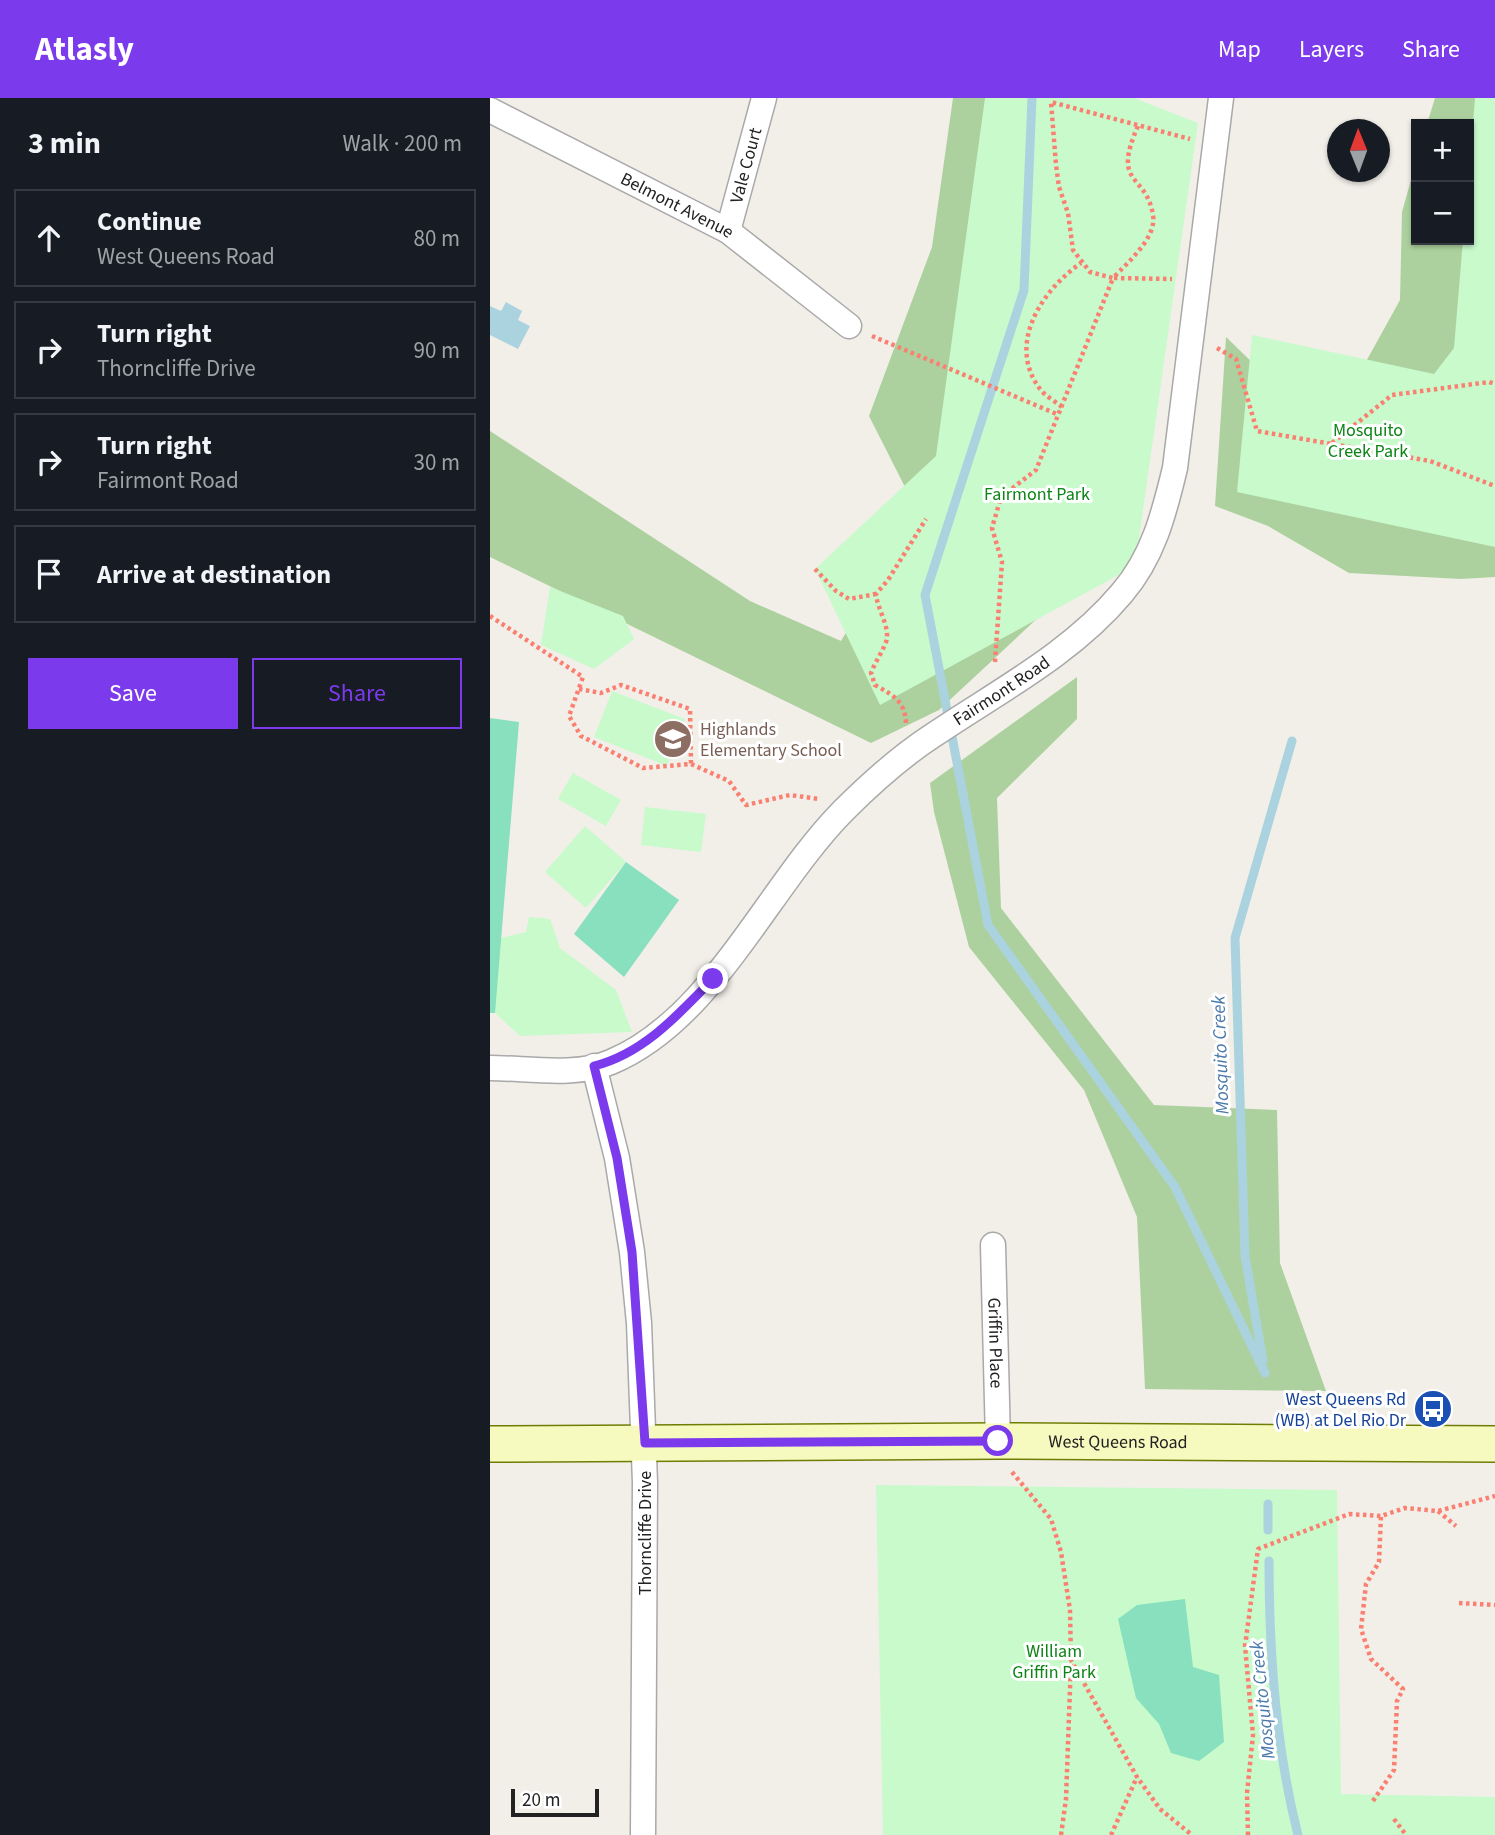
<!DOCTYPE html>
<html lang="en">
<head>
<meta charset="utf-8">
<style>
  :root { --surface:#171b24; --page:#242831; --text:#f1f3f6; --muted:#9ea1a6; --line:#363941; --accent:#7c3aed }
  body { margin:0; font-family:"Source Sans 3",sans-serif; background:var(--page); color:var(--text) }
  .controls { position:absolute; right:21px; top:21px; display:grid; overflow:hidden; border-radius:0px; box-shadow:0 2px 5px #0004 }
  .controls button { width:63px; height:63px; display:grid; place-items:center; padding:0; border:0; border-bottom:2px solid var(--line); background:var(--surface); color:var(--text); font:35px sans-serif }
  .compass { position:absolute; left:837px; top:21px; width:63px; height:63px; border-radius:50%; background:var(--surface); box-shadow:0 2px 5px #0004; rotate:359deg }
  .scale { position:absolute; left:21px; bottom:18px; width:88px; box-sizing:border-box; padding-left:7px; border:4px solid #222; border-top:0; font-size:19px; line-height:24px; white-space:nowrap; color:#222; -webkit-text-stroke:5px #fff; paint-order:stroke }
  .stop { position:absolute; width:21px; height:21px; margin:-16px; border:5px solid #7c3aed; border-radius:50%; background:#fff }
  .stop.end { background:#7c3aed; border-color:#fff; box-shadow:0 2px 7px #0008 }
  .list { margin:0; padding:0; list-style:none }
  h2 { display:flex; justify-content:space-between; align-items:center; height:91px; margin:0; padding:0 28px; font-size:30px }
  h2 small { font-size:23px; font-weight:400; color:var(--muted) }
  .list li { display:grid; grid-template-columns:46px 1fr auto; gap:21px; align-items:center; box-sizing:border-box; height:98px; margin:0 14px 14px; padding:0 14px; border:2px solid var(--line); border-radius:0px }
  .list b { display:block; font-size:26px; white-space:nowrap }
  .list p { margin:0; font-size:23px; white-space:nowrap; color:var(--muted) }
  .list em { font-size:23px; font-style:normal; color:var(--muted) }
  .actions { display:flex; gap:14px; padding:21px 28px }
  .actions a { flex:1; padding:16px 0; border:2px solid var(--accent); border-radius:0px; text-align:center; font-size:24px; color:var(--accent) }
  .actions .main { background:var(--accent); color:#fff }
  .icon { flex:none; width:38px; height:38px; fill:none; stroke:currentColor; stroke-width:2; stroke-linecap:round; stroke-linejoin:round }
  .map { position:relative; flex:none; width:1005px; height:1737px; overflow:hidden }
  header { display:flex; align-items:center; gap:42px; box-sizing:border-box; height:98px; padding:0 35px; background:var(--accent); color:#fff }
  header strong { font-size:33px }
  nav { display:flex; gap:38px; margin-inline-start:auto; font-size:24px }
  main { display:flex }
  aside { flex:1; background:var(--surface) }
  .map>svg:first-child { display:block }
  .forest { fill:#add19e }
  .park { fill:#c8facc }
  .pitch { fill:#88e0be }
  .water { fill:#aad3df }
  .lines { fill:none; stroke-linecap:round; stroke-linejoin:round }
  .stream { stroke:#aad3df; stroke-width:9 }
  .minor-casing { stroke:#a9a9a9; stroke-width:27 }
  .secondary-casing { stroke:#707d05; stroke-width:38 }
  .path { stroke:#fa8072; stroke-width:4.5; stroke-dasharray:3.5 3.5; stroke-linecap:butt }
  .minor { stroke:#fff; stroke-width:24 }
  .secondary { stroke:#f7fabf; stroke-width:35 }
  .route { stroke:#7c3aed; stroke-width:9 }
  .labels { text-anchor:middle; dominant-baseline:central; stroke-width:6; stroke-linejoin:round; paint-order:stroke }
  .street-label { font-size:18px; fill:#222; stroke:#fff }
  .park-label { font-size:18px; fill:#0c8416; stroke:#fff }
  .education-label { font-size:18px; fill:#785e54; stroke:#fff; text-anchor:start }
  .transit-label { font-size:18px; fill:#164399; stroke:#fff; text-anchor:end }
  .water-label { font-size:19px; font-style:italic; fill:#4a7aab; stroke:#fff }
</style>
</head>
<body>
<header>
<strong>Atlasly</strong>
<nav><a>Map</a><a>Layers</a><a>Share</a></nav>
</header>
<main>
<aside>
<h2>3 min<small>Walk · 200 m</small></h2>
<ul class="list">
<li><svg class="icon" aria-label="ahead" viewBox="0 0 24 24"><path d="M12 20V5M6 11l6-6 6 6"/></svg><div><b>Continue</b><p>West Queens Road</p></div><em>80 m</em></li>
<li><svg class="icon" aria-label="right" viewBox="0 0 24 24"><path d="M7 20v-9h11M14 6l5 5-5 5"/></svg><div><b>Turn right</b><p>Thorncliffe Drive</p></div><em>90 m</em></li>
<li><svg class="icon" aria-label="right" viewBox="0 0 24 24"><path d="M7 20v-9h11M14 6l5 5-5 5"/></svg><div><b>Turn right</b><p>Fairmont Road</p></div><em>30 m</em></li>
<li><svg class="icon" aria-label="arrive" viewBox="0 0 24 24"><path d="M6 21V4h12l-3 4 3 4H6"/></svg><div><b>Arrive at destination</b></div></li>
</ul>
<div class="actions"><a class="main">Save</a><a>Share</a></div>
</aside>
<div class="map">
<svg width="1005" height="1737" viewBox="0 0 1005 1737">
  <rect width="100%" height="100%" fill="#f2efe9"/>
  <g class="forest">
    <polygon points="463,0 625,0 608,464 449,612 381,645 0,459 0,333 260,503 351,543 410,444 416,391 379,318 442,149"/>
    <polygon points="945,0 1005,0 1005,479 971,481 859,475 778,428 725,408 736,239 836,336 910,202 912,114 926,64 926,142 979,142 979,26 937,26"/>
    <polygon points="587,579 587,621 507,700 511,810 664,1007 787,1012 790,1165 836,1293 655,1291 647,1119 594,992 479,849 444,714 440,685"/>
  </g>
  <g class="park">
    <polygon points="495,0 644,0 708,25 645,468 390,607 325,471 446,358"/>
    <polygon points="985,0 1005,0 1005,449 747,394 762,237 944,276 964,250 973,142 979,142 979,76"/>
    <polygon points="60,489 133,518 144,541 104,571 51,547"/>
    <polygon points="122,593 195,621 177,668 104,639"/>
    <polygon points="83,675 131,702 116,728 68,701"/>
    <polygon points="155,709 216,716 211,754 151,747"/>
    <polygon points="95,728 136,764 96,810 55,774"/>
    <polygon points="39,819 60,821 70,850 126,892 142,934 30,938 5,915 0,915 7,841 36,834"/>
    <polygon points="386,1387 847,1392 851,1696 1005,1699 1005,1737 393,1737"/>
  </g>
  <g class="pitch">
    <polygon points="0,620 29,624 5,915 0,915"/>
    <polygon points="136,764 189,802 134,879 84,836"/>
    <polygon points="695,1501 703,1569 729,1577 734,1644 709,1663 681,1655 669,1626 646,1600 628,1521 647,1507"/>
  </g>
  <polygon class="water" points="16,204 32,213 28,222 40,228 28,251 0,237 0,208 11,213"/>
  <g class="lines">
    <g class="stream">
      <polyline points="542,0 534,192 435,497 498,827 685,1089 775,1275"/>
      <polyline points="773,1263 755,1158 745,840 802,643"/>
      <polyline points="778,1406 778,1432"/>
      <path d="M779,1463C779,1552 786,1651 808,1737"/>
    </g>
    <defs>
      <g id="minor">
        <path id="s1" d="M0,12L238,133L359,228"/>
        <path id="s2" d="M238,133L274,0"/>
        <polyline points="104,968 127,1060 142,1154 149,1225 155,1385 153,1737"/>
        <path id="s3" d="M0,970C37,970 86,979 121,964C222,922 278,789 353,713C380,686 410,659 442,638C507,594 581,556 632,495C663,459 674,416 685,370L731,0"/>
        <path id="s4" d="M503,1147L508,1343"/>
      </g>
      <g id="secondary">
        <path id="s5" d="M0,1346L508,1343L1005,1346"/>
      </g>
    </defs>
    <use href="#minor" class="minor-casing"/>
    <use href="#secondary" class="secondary-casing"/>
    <g class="path">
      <path d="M648,28C621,89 656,74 663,117C667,140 637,165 623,180L600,174L583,152L578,115L569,89L566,67L561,4L700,41"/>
      <polyline points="382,238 569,317"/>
      <polyline points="727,250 746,261 767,333 940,363 1005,388"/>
      <path d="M572,309C565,303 555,298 550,291C516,246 552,192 591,165"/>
      <polyline points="842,345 902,297 999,284 1005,286"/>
      <polyline points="325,471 346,493 359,501 386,496"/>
      <polyline points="0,518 93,579 79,618 91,638 153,670 201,666 239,683 256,707 300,697 329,701"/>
      <polyline points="505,564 512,464 502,430 511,399 546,372 623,180 682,181"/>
      <polyline points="89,591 111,595 131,587 200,611 201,666"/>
      <path d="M416,625C415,603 403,597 385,587L381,575C385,564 392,555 396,544C401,530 387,511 386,496L398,482L436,421"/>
      <polyline points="522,1374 561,1421 571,1454 580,1512 581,1562 647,1679 670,1711 702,1737"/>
      <polyline points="948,1413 966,1428"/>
      <polyline points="969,1505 1005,1507"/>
      <polyline points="883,1703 904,1672 907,1603 913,1591 881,1561 871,1531 876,1486 889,1464 891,1418 915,1410 948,1413 1005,1398"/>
      <polyline points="904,1721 916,1737"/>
      <polyline points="571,1737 576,1701 581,1563"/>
      <polyline points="621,1737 647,1679"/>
      <polyline points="758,1737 757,1695 763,1637 755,1548 768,1451 859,1416 891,1418"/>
    </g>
    <use href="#minor" class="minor"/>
    <use href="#secondary" class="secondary"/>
  </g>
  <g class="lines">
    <path class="route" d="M223,881C189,916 153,956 104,968L127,1060L142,1154L155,1345L508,1343"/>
  </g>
  <defs>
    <symbol id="school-disc" viewBox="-11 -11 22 22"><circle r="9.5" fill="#8d6e63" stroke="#fff"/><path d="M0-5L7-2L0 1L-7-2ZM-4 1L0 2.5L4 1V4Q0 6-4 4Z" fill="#fff"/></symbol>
    <symbol id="bus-disc" viewBox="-11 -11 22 22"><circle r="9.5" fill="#1a4fb4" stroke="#fff"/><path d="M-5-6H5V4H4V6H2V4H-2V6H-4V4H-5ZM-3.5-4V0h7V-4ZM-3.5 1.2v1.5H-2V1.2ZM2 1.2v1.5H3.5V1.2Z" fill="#fff"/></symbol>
  </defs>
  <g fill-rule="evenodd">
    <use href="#school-disc" x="161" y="619" width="44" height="44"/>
    <use href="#bus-disc" x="921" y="1289" width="44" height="44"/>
  </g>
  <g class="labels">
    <g class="street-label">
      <text stroke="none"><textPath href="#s2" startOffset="68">Vale Court</textPath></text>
      <text stroke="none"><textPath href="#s1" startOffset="210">Belmont Avenue</textPath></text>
      <text stroke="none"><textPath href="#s3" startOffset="667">Fairmont Road</textPath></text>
      <text stroke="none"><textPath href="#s4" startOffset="98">Griffin Place</textPath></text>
      <text stroke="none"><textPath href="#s5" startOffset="628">West Queens Road</textPath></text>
      <text transform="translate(155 1435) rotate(-90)">Thorncliffe Drive</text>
    </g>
    <g class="park-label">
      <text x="878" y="332">Mosquito<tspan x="878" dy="21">Creek Park</tspan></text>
      <text x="547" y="396">Fairmont Park</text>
      <text x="564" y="1553">William<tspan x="564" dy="21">Griffin Park</tspan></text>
    </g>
    <g class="education-label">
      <text x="210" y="631">Highlands<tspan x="210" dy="21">Elementary School</tspan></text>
    </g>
    <g class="transit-label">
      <text x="916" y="1301">West Queens Rd<tspan x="916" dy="21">(WB) at Del Rio Dr</tspan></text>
    </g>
    <g class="water-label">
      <text transform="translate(731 957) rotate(-92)">Mosquito Creek</text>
      <text transform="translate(773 1602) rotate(-96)">Mosquito Creek</text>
    </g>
  </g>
</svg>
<div class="controls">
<button>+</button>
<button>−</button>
</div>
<svg class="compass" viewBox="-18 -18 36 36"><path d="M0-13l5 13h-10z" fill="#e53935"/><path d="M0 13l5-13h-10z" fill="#9ea1a6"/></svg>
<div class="scale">20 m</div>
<div class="stop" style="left:508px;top:1343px"></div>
<div class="stop end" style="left:223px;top:881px"></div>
</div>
</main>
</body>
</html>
